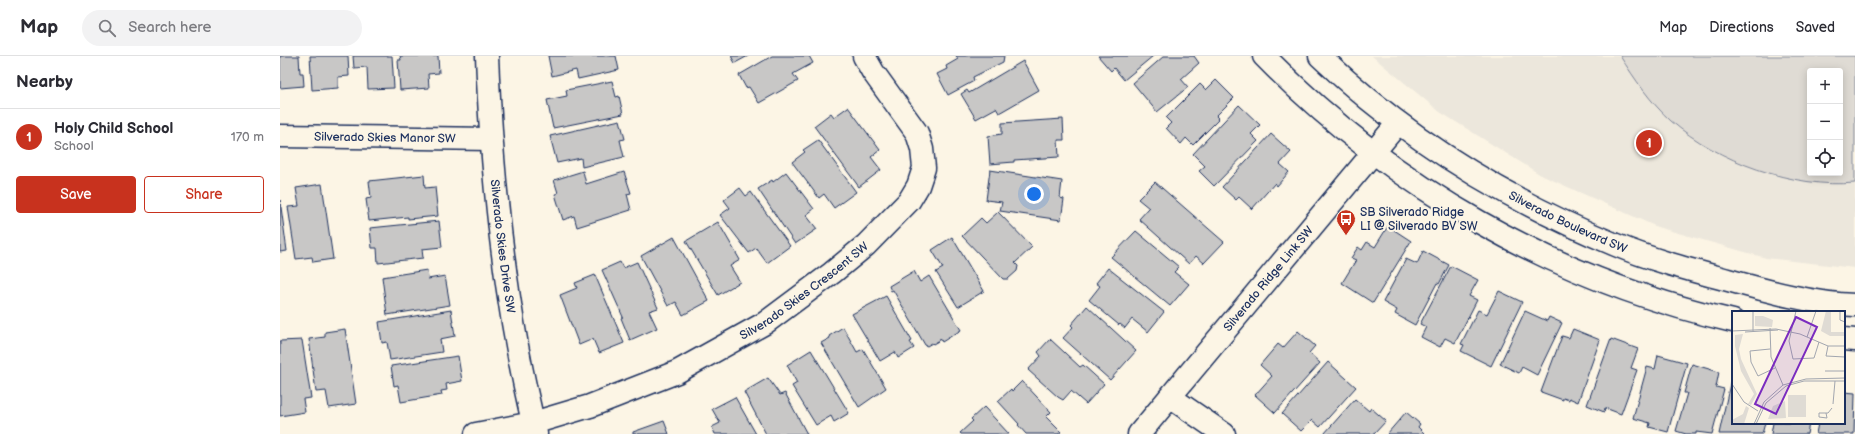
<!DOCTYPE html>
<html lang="en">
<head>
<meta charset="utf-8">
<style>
  :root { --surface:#fff; --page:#f2f2f3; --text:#2b2b33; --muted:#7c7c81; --line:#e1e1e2; --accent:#c8321e }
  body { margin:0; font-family:"Balsamiq Sans",sans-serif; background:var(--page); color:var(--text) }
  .controls { position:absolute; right:12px; top:12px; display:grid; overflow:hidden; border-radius:4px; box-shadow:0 2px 10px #0003 }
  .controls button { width:36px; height:36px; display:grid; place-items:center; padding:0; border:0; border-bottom:1px solid var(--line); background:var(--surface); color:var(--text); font:20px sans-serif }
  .you { position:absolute; left:754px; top:138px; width:14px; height:14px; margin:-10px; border:3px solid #fff; border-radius:50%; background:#1a73e8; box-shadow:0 0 0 6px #1a73e833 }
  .badge { display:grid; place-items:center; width:26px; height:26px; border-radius:50%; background:var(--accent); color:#fff; font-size:13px; font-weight:700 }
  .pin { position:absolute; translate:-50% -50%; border:2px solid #fff; box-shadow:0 1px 4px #0006 }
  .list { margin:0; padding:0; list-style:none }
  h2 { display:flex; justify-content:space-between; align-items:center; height:52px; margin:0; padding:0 16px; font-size:17px }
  h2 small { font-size:13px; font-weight:400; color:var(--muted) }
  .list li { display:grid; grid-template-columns:26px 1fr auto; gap:12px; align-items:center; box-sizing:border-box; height:56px; padding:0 16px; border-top:1px solid var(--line) }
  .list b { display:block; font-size:15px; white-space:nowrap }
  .list p { margin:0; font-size:13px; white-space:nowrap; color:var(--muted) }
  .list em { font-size:13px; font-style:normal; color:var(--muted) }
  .actions { display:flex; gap:8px; padding:12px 16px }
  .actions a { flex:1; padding:9px 0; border:1px solid var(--accent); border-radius:4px; text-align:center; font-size:14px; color:var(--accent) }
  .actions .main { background:var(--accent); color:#fff }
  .icon { flex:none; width:22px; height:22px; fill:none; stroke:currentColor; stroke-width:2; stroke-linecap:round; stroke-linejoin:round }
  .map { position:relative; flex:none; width:1575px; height:378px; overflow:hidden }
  header { display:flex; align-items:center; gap:24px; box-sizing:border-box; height:56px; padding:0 20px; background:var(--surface); border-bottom:1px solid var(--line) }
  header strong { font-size:19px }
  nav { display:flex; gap:22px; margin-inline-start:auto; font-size:14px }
  .search { width:280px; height:36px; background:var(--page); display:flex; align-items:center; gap:10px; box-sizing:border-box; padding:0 14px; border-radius:22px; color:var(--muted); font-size:15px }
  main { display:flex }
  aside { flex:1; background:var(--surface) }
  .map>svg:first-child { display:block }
  .built { fill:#ece7dc; fill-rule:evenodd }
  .green { fill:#dfdbd4; stroke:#7d8599; fill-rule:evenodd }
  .building { fill:#c8c7c6; stroke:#1b2f5e }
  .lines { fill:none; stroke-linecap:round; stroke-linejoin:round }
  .minor-casing { stroke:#1b2f5e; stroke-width:25 }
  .tertiary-casing { stroke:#1b2f5e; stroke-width:25 }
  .minor { stroke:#fcf5e5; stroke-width:22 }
  .tertiary { stroke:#fcf5e5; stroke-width:22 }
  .labels { text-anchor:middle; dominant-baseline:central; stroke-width:4; stroke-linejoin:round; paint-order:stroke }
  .street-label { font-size:12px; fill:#1b2f5e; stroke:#fcf5e5 }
  .poi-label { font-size:12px; fill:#1b2f5e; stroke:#fcf5e5; text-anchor:start }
  .inset-road { fill:none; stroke:#a2a6af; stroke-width:1 }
  .view { fill:#7b2cbf; fill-opacity:0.15; stroke:#7b2cbf; stroke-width:2 }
  .inset-edge { fill:none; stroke:#1b2f5e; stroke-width:2 }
</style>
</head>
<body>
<header>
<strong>Map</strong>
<div class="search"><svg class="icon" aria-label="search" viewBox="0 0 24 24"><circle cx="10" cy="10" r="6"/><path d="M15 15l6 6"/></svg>Search here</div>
<nav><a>Map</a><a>Directions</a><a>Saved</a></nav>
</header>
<main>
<aside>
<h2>Nearby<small></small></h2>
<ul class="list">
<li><span class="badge">1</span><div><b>Holy Child School</b><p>School</p></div><em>170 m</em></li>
</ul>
<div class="actions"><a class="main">Save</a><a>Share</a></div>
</aside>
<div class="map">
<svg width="1575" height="378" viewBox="0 0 1575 378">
  <rect width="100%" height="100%" fill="#fcf5e5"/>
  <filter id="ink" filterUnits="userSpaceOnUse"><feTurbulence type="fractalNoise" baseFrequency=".025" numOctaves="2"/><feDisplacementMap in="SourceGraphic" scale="8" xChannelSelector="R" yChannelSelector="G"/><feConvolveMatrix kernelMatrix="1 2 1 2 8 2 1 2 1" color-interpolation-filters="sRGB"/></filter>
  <g filter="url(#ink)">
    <path class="built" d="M1092,0H1575V212L1486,202L1377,171L1261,119L1160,56ZM1530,15H1560V117H1530Z"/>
    <path class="green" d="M1340,0H1575V127C1514,133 1437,105 1391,65C1370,46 1355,23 1340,0ZM1530,15H1560V117H1530Z"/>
    <g class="building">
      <polygon points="0,0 19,0 20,17 23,17 24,30 0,32"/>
      <polygon points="30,0 68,0 69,20 58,21 58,32 32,34"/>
      <polygon points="73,0 112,0 114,32 88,33 87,11 74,12"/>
      <polygon points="120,0 158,0 159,17 148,18 149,32 120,34 118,4 121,4"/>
      <polygon points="268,0 336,0 339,14 298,23 296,14 272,20"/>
      <polygon points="451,0 468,0 455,7"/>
      <polygon points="492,0 529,0 533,7 513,18 518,25 479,47 469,31 466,32 459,19"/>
      <polygon points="676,0 724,0 723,6 693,21 694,25 668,39 657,18 667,13 666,10 678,3"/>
      <polygon points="818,0 873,0 844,24 834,12 831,15"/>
      <polygon points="884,0 914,0 919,7 901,23 908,31 877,56 853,27"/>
      <polygon points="743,5 759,34 719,57 716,52 696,63 681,38 687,34 689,37"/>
      <polygon points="936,24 954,42 936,60 939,63 913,89 906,82 901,88 886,72 891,67 886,62 920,28 926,34"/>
      <polygon points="332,25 336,41 339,40 343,58 273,72 267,44 287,40 286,34"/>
      <polygon points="959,49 980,69 971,78 978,85 934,130 919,115 925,110 913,98"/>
      <polygon points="568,51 600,94 591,101 601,114 579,131 534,70 551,57 554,61"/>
      <polygon points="783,63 784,84 778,84 779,101 734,104 734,106 710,108 708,80 722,78 722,67"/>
      <polygon points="340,64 345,83 340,84 344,101 302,111 301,102 277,107 270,80"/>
      <polygon points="991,78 1011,96 1000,108 1009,116 997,130 995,127 972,153 959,141 956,144 942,131"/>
      <polygon points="538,84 576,136 554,152 544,138 539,142 512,106 525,96 523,94"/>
      <polygon points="710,114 782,125 780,142 784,143 781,164 720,155 722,146 706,144"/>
      <polygon points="303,115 306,128 344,116 351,137 347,138 351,154 297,171 294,160 283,164 275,138 278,137 274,124"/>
      <polygon points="506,116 534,153 526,159 537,173 515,188 478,133 492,124 493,126"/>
      <polygon points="144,119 145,132 155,131 158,160 128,163 128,161 89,165 86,143 91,142 89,125"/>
      <polygon points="875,126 944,186 924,207 916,200 909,208 859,163 869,152 858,143"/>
      <polygon points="42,128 53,203 33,206 32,201 16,203 8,151 19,150 16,132"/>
      <polygon points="460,132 466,140 471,136 510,190 487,207 476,192 469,197 440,159 450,152 444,144"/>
      <polygon points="0,144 7,195 0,196"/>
      <polygon points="718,156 752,191 735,207 738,210 737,215 728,223 723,223 682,180 701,162 706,167"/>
      <polygon points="159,165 162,191 142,193 143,202 98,207 97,192 92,192 90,172"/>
      <polygon points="438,166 460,204 450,210 460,226 438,239 406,185"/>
      <polygon points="1108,170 1131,185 1093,247 1062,227 1076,204 1071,202 1078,191 1082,194 1087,186 1095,191"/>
      <polygon points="856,175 899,211 894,216 909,228 890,250 831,201"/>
      <polygon points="394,181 429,245 403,259 396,246 388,250 361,200"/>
      <polygon points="672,181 704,235 678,251 656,216 663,212 652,194"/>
      <polygon points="1143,195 1169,209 1159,228 1157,227 1135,269 1115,258 1117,254 1103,246 1126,203 1137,208"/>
      <polygon points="340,206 343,212 357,206 378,252 369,255 377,272 350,284 341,262 343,261 322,214"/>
      <polygon points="1171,210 1198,224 1189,240 1197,244 1175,287 1165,282 1160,291 1141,281 1146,271 1140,268"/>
      <polygon points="828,212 884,256 868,276 852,263 845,272 840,268 839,269 809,244 820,230 816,227"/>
      <polygon points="147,214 148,223 165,220 170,249 107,259 102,221"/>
      <polygon points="634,215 640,226 649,220 681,274 662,286 660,282 660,284 653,288 652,287 647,290 645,289 613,234 611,235 609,230"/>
      <polygon points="315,219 344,287 319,297 313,283 299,289 280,239 297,232 295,227"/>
      <polygon points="1219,235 1242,246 1211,310 1181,295 1184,289 1181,288 1198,254 1207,258"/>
      <polygon points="606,240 632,285 630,286 634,292 618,302 615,296 600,305 572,258"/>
      <polygon points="807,250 856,295 830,324 783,282 793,271 791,269"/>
      <polygon points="171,254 175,280 160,283 162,296 110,304 107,286 102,287 99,266"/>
      <polygon points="1245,255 1267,265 1269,261 1282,267 1257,319 1242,311 1239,317 1220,308"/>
      <polygon points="563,271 577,296 583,293 606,332 579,351 541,287 550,282 549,280"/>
      <polygon points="65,273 76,348 49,352 46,335 36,336 29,283 45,281 45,276"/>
      <polygon points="1293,273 1320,284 1298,346 1289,342 1289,344 1283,342 1283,344 1261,336 1282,280 1289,282"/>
      <polygon points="1018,275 1035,290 1029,297 1040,307 995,357 975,339 992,320 980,309 998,288 1003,292"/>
      <polygon points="770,283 800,311 803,309 824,328 806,348 791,335 783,344 778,341 748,314 761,300 758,296"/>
      <polygon points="1331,283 1358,293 1351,312 1357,314 1341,358 1325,352 1324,356 1307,349"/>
      <polygon points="22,284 31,342 23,343 25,356 0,360 0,285"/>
      <polygon points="531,294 569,357 554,366 551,360 536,369 512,330 517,327 507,309"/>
      <polygon points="1378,299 1407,307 1388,376 1369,371 1370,367 1353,362 1367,311 1375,313"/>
      <polygon points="178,300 182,325 166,328 167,334 161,335 162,339 121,346 118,329 114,330 111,310"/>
      <polygon points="1048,306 1076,331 1040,371 1032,364 1021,375 1002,358"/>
      <polygon points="1412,308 1439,316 1436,331 1444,333 1432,378 1416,376 1416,378 1406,378 1396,375 1407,337 1404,337"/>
      <polygon points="488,322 500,339 505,337 527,378 486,378 464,336"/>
      <polygon points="1451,323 1453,323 1453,367 1485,367 1482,378 1439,378"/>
      <polygon points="742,325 771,356 766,361 781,376 778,378 746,378 738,369 739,368 718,345 731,333 732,335"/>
      <polygon points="1564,336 1575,337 1574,378 1536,378 1538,367 1564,367"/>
      <polygon points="455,341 476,378 435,378 432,371 440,367 432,353"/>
      <polygon points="1075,343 1089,355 1091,352 1106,365 1094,378 1044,378"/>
      <polygon points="704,351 729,378 681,378 680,377 693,365 691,363"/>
      <polygon points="1126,356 1140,368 1138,371 1145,378 1107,378"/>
      <polygon points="384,365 389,378 353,378 353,376"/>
      <polygon points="1493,367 1529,367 1527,378 1491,378"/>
    </g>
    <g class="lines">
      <defs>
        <g id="minor">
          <path id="s1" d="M207,0C212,127 225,254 256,378"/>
          <path id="s2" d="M0,80L211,83"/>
          <polyline points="890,341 944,378"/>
          <path id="s3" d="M196,378L253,367L310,350L397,316L485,267L552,217L586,189L629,145L638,130L644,112L642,93L637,77L593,16L584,0"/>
          <path id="s4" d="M859,378L1118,67"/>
        </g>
        <g id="tertiary">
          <path d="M984,0C1112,131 1275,224 1453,265"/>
          <path id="s5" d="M1040,0C1125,82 1227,144 1336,189C1372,204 1411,214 1448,224C1487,235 1535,248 1575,249"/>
          <polyline points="1564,283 1575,284"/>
        </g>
      </defs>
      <use href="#minor" class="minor-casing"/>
      <use href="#tertiary" class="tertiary-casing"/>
      <use href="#minor" class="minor"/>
      <use href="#tertiary" class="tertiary"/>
    </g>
  </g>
  <defs>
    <symbol id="bus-pin" viewBox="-11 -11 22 30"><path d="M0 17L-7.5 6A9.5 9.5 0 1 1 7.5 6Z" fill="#c8321e" stroke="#fcf5e5"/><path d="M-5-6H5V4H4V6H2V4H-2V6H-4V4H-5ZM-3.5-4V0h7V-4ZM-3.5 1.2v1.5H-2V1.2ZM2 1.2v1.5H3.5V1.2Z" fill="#fff"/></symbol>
  </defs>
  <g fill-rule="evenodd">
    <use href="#bus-pin" x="1055" y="152" width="22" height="30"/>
  </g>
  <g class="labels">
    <g class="street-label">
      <text stroke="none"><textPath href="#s2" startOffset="105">Silverado Skies Manor SW</textPath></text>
      <text stroke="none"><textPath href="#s5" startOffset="300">Silverado Boulevard SW</textPath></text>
      <text stroke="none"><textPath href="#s1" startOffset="191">Silverado Skies Drive SW</textPath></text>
      <text stroke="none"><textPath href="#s4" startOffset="202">Silverado Ridge Link SW</textPath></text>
      <text stroke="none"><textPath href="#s3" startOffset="362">Silverado Skies Crescent SW</textPath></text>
    </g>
    <g class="poi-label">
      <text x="1080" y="156">SB Silverado Ridge<tspan x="1080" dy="14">LI @ Silverado BV SW</tspan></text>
    </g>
  </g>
  <g transform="translate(1452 255)">
    <rect width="113" height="113" fill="#fcf5e5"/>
    <path d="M56,84H74V106H56ZM53,90L54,107L36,108L41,95Z" fill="#dfdbd4"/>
    <path d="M94,0H99V21H113V25H98L89,20ZM23,5H31L41,9L40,16L23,15ZM11,23L7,38L9,48L25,83L19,94L16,93L22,83L9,60L3,35V24ZM14,95L17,97L12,113L0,112V109L11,103Z" fill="#dfdbd4"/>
    <path class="inset-road" d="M64,0L57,30L61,48L82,47L87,31M108,0V9L113,11M38,17L39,46L51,74M0,20L44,18L68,23L96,35H113M21,20V0M13,21L46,19M75,26L84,0M96,35L94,45L113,46M38,38L18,40L19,51L26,65L43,57M93,60H113M0,73L12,91L26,100M101,93L103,70M94,102L95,107L87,106V102H96L100,97M22,113L32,91L51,74L74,68L113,67M24,113L34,92L54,75L72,70H113"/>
    <path class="view" d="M64,6L85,16L44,103L23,93Z"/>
    <rect width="113" height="113" class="inset-edge"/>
  </g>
</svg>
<div class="controls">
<button>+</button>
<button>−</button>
<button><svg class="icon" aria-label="locate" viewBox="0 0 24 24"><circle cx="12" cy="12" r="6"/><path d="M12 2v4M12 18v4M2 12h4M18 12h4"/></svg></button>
</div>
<div class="you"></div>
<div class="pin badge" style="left:1369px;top:87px">1</div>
</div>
</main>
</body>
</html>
